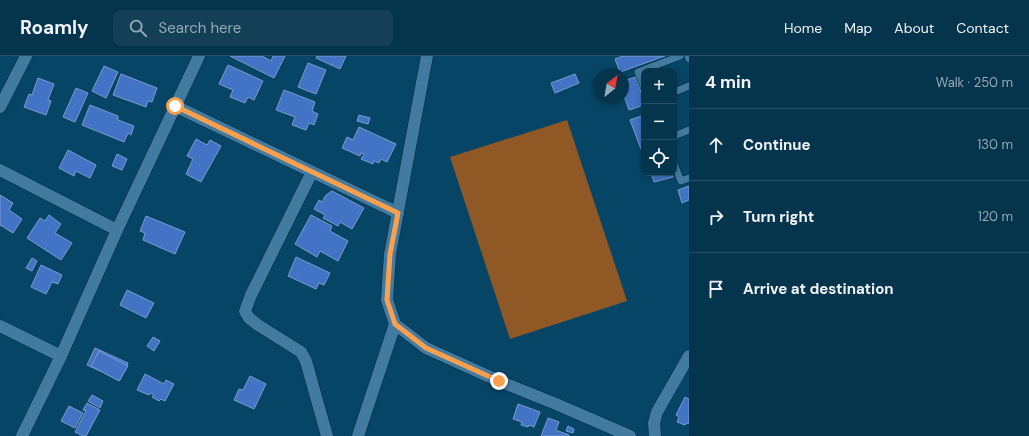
<!DOCTYPE html>
<html lang="en">
<head>
<meta charset="utf-8">
<style>
  :root { --surface:#05344d; --page:#133f57; --text:#f1f3f6; --muted:#97aab6; --line:#264f65 }
  body { margin:0; font-family:"DM Sans",sans-serif; background:var(--page); color:var(--text) }
  .controls { position:absolute; right:12px; top:12px; display:grid; overflow:hidden; border-radius:8px; box-shadow:0 2px 6px #0003 }
  .controls button { width:36px; height:36px; display:grid; place-items:center; padding:0; border:0; border-bottom:1px solid var(--line); background:var(--surface); color:var(--text); font:20px sans-serif }
  .compass { position:absolute; left:593px; top:12px; width:36px; height:36px; border-radius:50%; background:var(--surface); box-shadow:0 2px 6px #0003; rotate:31deg }
  .stop { position:absolute; width:12px; height:12px; margin:-9px; border:3px solid #fa9f4e; border-radius:50%; background:#fff }
  .stop.end { background:#fa9f4e; border-color:#fff; box-shadow:0 1px 4px #0008 }
  .list { margin:0; padding:0; list-style:none }
  h2 { display:flex; justify-content:space-between; align-items:center; height:52px; margin:0; padding:0 16px; font-size:17px }
  h2 small { font-size:13px; font-weight:400; color:var(--muted) }
  .list li { display:grid; grid-template-columns:26px 1fr auto; gap:12px; align-items:center; box-sizing:border-box; height:72px; padding:0 16px; border-top:1px solid var(--line) }
  .list b { display:block; font-size:15px; white-space:nowrap }
  .list em { font-size:13px; font-style:normal; color:var(--muted) }
  .icon { flex:none; width:22px; height:22px; fill:none; stroke:currentColor; stroke-width:2; stroke-linecap:round; stroke-linejoin:round }
  .map { position:relative; flex:none; width:689px; height:380px; overflow:hidden }
  header { display:flex; align-items:center; gap:24px; box-sizing:border-box; height:56px; padding:0 20px; background:var(--surface); border-bottom:1px solid var(--line) }
  header strong { font-size:19px }
  nav { display:flex; gap:22px; margin-inline-start:auto; font-size:14px }
  .search { width:280px; height:36px; background:var(--page); display:flex; align-items:center; gap:10px; box-sizing:border-box; padding:0 14px; border-radius:8px; color:var(--muted); font-size:15px }
  main { display:flex }
  aside { flex:1; background:var(--surface) }
  .map>svg:first-child { display:block }
  .green { fill:#905825 }
  .building { fill:#4273c4; stroke:#7c9bcd }
  .lines { fill:none; stroke-linecap:round; stroke-linejoin:round }
  .service-casing { stroke:#002b44; stroke-width:8 }
  .minor-casing { stroke:#002b44; stroke-width:13 }
  .service { stroke:#437a9f; stroke-width:7 }
  .minor { stroke:#437a9f; stroke-width:12 }
  .route { stroke:#fa9f4e; stroke-width:5 }
</style>
</head>
<body>
<header>
<strong>Roamly</strong>
<div class="search"><svg class="icon" aria-label="search" viewBox="0 0 24 24"><circle cx="10" cy="10" r="6"/><path d="M15 15l6 6"/></svg>Search here</div>
<nav><a>Home</a><a>Map</a><a>About</a><a>Contact</a></nav>
</header>
<main>
<div class="map">
<svg width="689" height="380" viewBox="0 0 689 380">
  <rect width="100%" height="100%" fill="#074567"/>
  <polygon class="green" points="567,64 627,245 510,283 450,101"/>
  <g class="building">
    <polygon points="230,0 262,0 271,5 273,0 285,0 274,22"/>
    <polygon points="317,0 346,0 340,13 316,2"/>
    <polygon points="623,0 665,0 620,16 615,3"/>
    <polygon points="308,7 326,14 316,38 298,31"/>
    <polygon points="228,9 263,25 254,44 248,41 245,47 230,41 233,34 219,28"/>
    <polygon points="104,10 118,16 106,42 92,35"/>
    <polygon points="121,18 157,32 152,46 148,45 146,51 113,39"/>
    <polygon points="575,18 579,27 555,37 551,27"/>
    <polygon points="636,21 644,45 644,49 629,54 623,37 623,25"/>
    <polygon points="38,22 54,28 48,44 51,45 46,59 24,51 29,38 32,39"/>
    <polygon points="76,32 88,37 75,66 63,61"/>
    <polygon points="284,34 315,46 312,55 318,58 314,69 309,67 306,74 292,69 295,61 276,54"/>
    <polygon points="90,49 118,60 118,64 134,70 131,79 128,77 124,86 82,69"/>
    <polygon points="359,59 370,62 368,68 357,65"/>
    <polygon points="644,59 644,92 641,93 630,64"/>
    <polygon points="359,71 396,88 387,106 381,103 379,107 374,105 373,108 361,103 364,98 361,97 360,100 342,92 347,81 353,84"/>
    <polygon points="196,83 207,89 210,84 221,90 201,126 186,118 193,103 187,100"/>
    <polygon points="68,94 96,109 90,122 76,115 74,120 59,112"/>
    <polygon points="117,98 127,103 122,114 112,110"/>
    <polygon points="651,117 671,117 673,121 654,126"/>
    <polygon points="689,130 689,144 682,147 678,134"/>
    <polygon points="332,135 364,152 352,173 340,166 338,170 323,162 325,159 314,153 319,144 322,146 326,139"/>
    <polygon points="0,139 13,147 9,154 22,163 13,177 0,169"/>
    <polygon points="49,159 61,168 55,177 72,187 61,204 27,182 40,162 45,165"/>
    <polygon points="311,159 332,170 330,175 348,185 338,205 320,195 317,201 295,188"/>
    <polygon points="146,160 185,176 175,198 143,184 145,177 140,175"/>
    <polygon points="296,201 330,217 324,229 319,227 316,233 288,220"/>
    <polygon points="32,202 37,205 32,215 26,212"/>
    <polygon points="41,209 62,219 58,228 52,226 46,238 31,231"/>
    <polygon points="127,234 154,247 146,262 120,249"/>
    <polygon points="153,281 160,285 154,295 147,290"/>
    <polygon points="95,292 128,307 120,324 87,309"/>
    <polygon points="99,295 128,310 119,325 91,310"/>
    <polygon points="145,318 164,328 166,324 174,328 165,345 161,343 159,345 152,341 154,339 150,337 149,339 137,334"/>
    <polygon points="250,320 266,328 254,353 234,344 239,333 243,334"/>
    <polygon points="92,339 103,345 100,352 88,345"/>
    <polygon points="685,341 689,343 689,368 687,367 685,369 677,366 679,361 676,359"/>
    <polygon points="87,347 100,354 86,380 83,380 75,376 86,355 83,354"/>
    <polygon points="518,348 540,356 534,371 529,369 528,371 521,369 522,366 513,363"/>
    <polygon points="69,350 83,357 75,372 61,365"/>
    <polygon points="548,362 559,366 556,374 569,379 569,380 541,380"/>
    <polygon points="568,370 574,373 573,377 566,375"/>
  </g>
  <g class="lines">
    <defs>
      <g id="service">
        <polyline points="688,0 689,3"/>
        <polyline points="644,31 638,16 680,0"/>
        <polyline points="674,36 689,30"/>
        <polyline points="674,80 689,74"/>
        <polyline points="674,108 681,125 689,122"/>
      </g>
      <g id="minor">
        <polyline points="427,0 390,198 387,244 395,268 426,292 499,325 556,348 630,380"/>
        <polyline points="175,50 398,157"/>
        <polyline points="0,51 26,0"/>
        <polyline points="0,114 117,174"/>
        <polyline points="312,116 251,239 245,255 249,262 258,269 301,296 306,305 327,380"/>
        <polyline points="0,270 61,300"/>
        <polyline points="22,380 61,300 117,174 199,0"/>
        <polyline points="358,380 395,268"/>
        <polyline points="655,380 654,367 657,356 689,300"/>
      </g>
    </defs>
    <use href="#service" class="service-casing"/>
    <use href="#minor" class="minor-casing"/>
    <use href="#service" class="service"/>
    <use href="#minor" class="minor"/>
  </g>
  <g class="lines">
    <polyline class="route" points="175,50 398,157 390,198 387,244 395,268 426,292 499,325"/>
  </g>
</svg>
<div class="controls">
<button>+</button>
<button>−</button>
<button><svg class="icon" aria-label="locate" viewBox="0 0 24 24"><circle cx="12" cy="12" r="6"/><path d="M12 2v4M12 18v4M2 12h4M18 12h4"/></svg></button>
</div>
<svg class="compass" viewBox="-18 -18 36 36"><path d="M0-13l5 13h-10z" fill="#e53935"/><path d="M0 13l5-13h-10z" fill="#97aab6"/></svg>
<div class="stop" style="left:175px;top:50px"></div>
<div class="stop end" style="left:499px;top:325px"></div>
</div>
<aside>
<h2>4 min<small>Walk · 250 m</small></h2>
<ul class="list">
<li><svg class="icon" aria-label="ahead" viewBox="0 0 24 24"><path d="M12 20V5M6 11l6-6 6 6"/></svg><div><b>Continue</b></div><em>130 m</em></li>
<li><svg class="icon" aria-label="right" viewBox="0 0 24 24"><path d="M7 20v-9h11M14 6l5 5-5 5"/></svg><div><b>Turn right</b></div><em>120 m</em></li>
<li><svg class="icon" aria-label="arrive" viewBox="0 0 24 24"><path d="M6 21V4h12l-3 4 3 4H6"/></svg><div><b>Arrive at destination</b></div></li>
</ul>
</aside>
</main>
</body>
</html>
